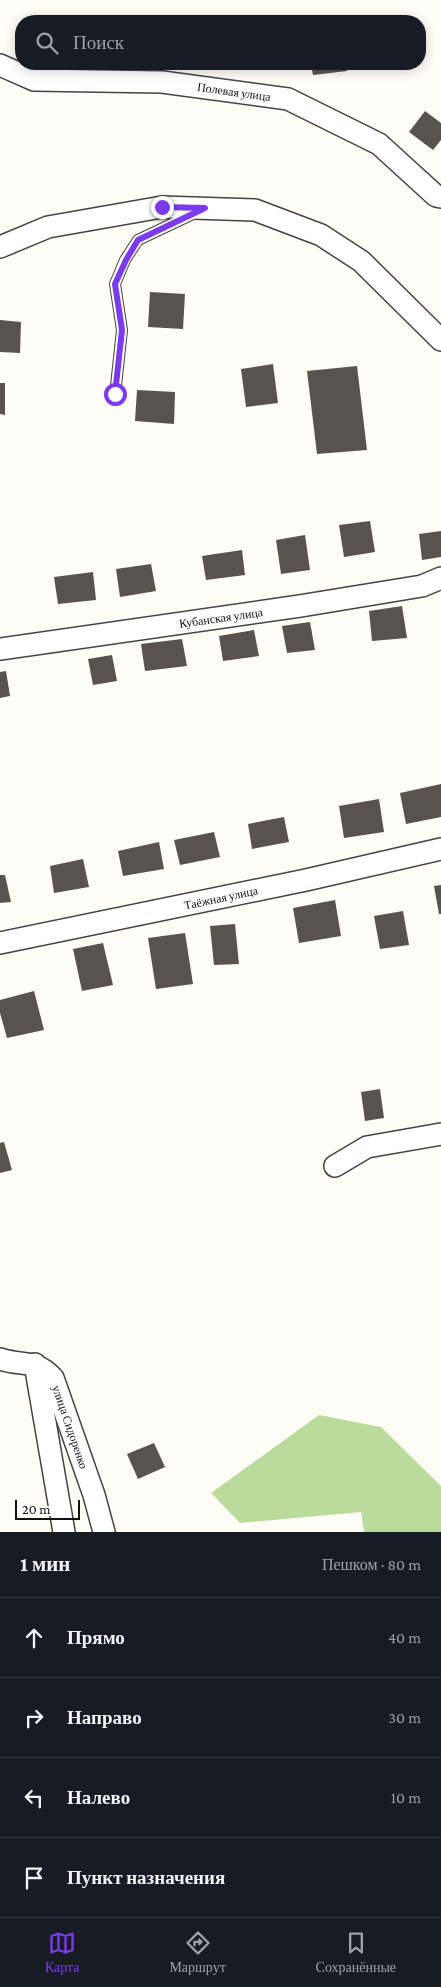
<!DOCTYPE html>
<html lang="ru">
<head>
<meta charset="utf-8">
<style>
  :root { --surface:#171b24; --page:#242831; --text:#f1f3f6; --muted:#9ea1a6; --line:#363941; --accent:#7c3aed }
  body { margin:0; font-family:"Crimson Pro",serif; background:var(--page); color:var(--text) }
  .scale { position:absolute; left:15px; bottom:12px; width:65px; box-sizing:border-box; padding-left:5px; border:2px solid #111; border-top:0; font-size:14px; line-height:18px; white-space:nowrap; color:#111; -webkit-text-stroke:4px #fff; paint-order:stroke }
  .stop { position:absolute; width:15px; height:15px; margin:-11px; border:4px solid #7c3aed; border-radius:50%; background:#fff }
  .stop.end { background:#7c3aed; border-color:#fff; box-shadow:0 1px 5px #0008 }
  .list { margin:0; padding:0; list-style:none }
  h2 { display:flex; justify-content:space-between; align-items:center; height:65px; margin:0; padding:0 20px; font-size:21px }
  h2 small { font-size:16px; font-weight:400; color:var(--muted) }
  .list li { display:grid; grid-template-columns:32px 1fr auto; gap:15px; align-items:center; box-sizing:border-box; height:80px; padding:0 20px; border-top:1px solid var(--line) }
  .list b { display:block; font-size:19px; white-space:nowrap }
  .list em { font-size:16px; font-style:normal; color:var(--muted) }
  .icon { flex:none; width:28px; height:28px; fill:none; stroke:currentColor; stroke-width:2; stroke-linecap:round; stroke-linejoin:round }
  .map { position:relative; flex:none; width:441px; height:1532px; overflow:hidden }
  .search { position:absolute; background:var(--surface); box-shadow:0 2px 12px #0003; left:15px; right:15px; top:15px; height:55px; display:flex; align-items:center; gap:12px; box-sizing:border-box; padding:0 18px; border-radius:20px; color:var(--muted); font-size:19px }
  .sheet { height:385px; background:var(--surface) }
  nav { display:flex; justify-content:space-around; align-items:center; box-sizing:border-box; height:70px; border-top:1px solid var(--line); background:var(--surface); font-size:14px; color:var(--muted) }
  nav a { display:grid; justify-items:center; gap:2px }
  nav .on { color:var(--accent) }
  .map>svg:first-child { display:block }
  .forest { fill:#b9dc9c }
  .building { fill:#5a524d }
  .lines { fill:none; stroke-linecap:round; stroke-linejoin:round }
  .lane-casing { stroke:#444; stroke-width:12 }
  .street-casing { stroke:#444; stroke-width:24 }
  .lane { stroke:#fff; stroke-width:10 }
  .street { stroke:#fff; stroke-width:21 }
  .route { stroke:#7c3aed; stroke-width:6 }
  .labels { text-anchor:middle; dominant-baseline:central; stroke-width:5; stroke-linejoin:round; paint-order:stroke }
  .street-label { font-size:12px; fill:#111; stroke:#fff }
</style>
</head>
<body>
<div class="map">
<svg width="441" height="1532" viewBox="0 0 441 1532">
  <rect width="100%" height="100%" fill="#fffdf5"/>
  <polygon class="forest" points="319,1415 381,1427 441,1486 441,1532 364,1532 361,1512 240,1523 211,1493"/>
  <g class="building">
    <polygon points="311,64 346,64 347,71 313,75"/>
    <polygon points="425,111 441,123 441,140 433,150 409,132"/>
    <polygon points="150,292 185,294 183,329 148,327"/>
    <polygon points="0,320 21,322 20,353 0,352"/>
    <polygon points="273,364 278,403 246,407 241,369"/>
    <polygon points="357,366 367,450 317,454 307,371"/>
    <polygon points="0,383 5,383 5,415 0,414"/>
    <polygon points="137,390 175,392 174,424 135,421"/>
    <polygon points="370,521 375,552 344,557 339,525"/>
    <polygon points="441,531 441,557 422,560 419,534"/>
    <polygon points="305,535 310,570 281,574 276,540"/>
    <polygon points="242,550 245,575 206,580 202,556"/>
    <polygon points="151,564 156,591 120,597 116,569"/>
    <polygon points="93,572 96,600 58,604 54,577"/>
    <polygon points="402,606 407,638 372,641 369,611"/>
    <polygon points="310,622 315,650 287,653 282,626"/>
    <polygon points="254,630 259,656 223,661 219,636"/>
    <polygon points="182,639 187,666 145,671 141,644"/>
    <polygon points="112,655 117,681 93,685 88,659"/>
    <polygon points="6,671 10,696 0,698 0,672"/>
    <polygon points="441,784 441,817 406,824 400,793"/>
    <polygon points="379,799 384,832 344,838 339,806"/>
    <polygon points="284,817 289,842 252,849 248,824"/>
    <polygon points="214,832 220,857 180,865 174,840"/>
    <polygon points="159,842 164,869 123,876 118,851"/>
    <polygon points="83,859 89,887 54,893 50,866"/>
    <polygon points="0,875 5,875 11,902 0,903"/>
    <polygon points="441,885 441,914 439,914 434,886"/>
    <polygon points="335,900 341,936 299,943 293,908"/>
    <polygon points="403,911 409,945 380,949 374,916"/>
    <polygon points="235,924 239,964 214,965 210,926"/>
    <polygon points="185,933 193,984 156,989 148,938"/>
    <polygon points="103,943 113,985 82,991 73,949"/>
    <polygon points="34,991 44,1030 7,1038 0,1013 0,1000"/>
    <polygon points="380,1089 384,1118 365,1121 361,1092"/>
    <polygon points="4,1142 12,1170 0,1173 0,1143"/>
    <polygon points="154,1443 165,1467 138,1479 127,1454"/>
  </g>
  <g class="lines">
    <defs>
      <polyline id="lane" points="115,395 122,330 115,284 125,260 138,240 195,213"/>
      <g id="street">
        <polyline points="0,65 34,80 162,82 288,99 379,144 436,196 441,197"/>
        <polyline points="0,247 48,227 162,207 255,210 321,235 361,261 441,340"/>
        <polyline points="0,649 300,606 422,586 441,578"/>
        <polyline points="0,943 306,880 441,849"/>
        <polyline points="335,1166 367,1147 441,1134"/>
        <path d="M0,1359C24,1367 34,1358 53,1378L94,1495L104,1532"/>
        <polyline points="35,1364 64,1532"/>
      </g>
    </defs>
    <use href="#lane" class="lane-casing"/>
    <use href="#street" class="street-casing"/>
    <use href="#lane" class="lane"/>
    <use href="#street" class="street"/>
  </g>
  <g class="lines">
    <polyline class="route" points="115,394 122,330 115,284 126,260 138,240 205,208 162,207"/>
  </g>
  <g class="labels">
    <g class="street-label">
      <text transform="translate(234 92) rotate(8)">Полевая улица</text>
      <text transform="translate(221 618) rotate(-8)">Кубанская улица</text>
      <text transform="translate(221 898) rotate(-12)">Таёжная улица</text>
      <text transform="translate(70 1427) rotate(71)">улица Сидоренко</text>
    </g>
  </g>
</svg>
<div class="scale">20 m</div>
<div class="stop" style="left:115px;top:394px"></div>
<div class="stop end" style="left:162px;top:207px"></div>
<div class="search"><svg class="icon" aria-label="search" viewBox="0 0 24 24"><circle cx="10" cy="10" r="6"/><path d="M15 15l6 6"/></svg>Поиск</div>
</div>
<section class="sheet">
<h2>1 мин<small>Пешком · 80 m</small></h2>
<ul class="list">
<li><svg class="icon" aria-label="ahead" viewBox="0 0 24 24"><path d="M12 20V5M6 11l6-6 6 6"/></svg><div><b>Прямо</b></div><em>40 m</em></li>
<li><svg class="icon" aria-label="right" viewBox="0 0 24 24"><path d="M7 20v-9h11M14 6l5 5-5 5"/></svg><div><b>Направо</b></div><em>30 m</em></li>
<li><svg class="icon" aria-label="left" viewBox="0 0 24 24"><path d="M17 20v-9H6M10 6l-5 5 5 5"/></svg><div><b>Налево</b></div><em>10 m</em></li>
<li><svg class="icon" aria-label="arrive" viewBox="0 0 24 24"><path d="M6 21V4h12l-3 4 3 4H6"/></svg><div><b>Пункт назначения</b></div></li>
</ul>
</section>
<nav>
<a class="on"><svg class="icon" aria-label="map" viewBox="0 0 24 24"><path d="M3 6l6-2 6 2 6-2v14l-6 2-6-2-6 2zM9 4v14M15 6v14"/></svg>Карта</a>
<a><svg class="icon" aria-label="directions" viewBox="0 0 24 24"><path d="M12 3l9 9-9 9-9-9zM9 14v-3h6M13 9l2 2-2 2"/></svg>Маршрут</a>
<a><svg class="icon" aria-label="saved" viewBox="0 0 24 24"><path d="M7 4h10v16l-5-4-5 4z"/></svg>Сохранённые</a>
</nav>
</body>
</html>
